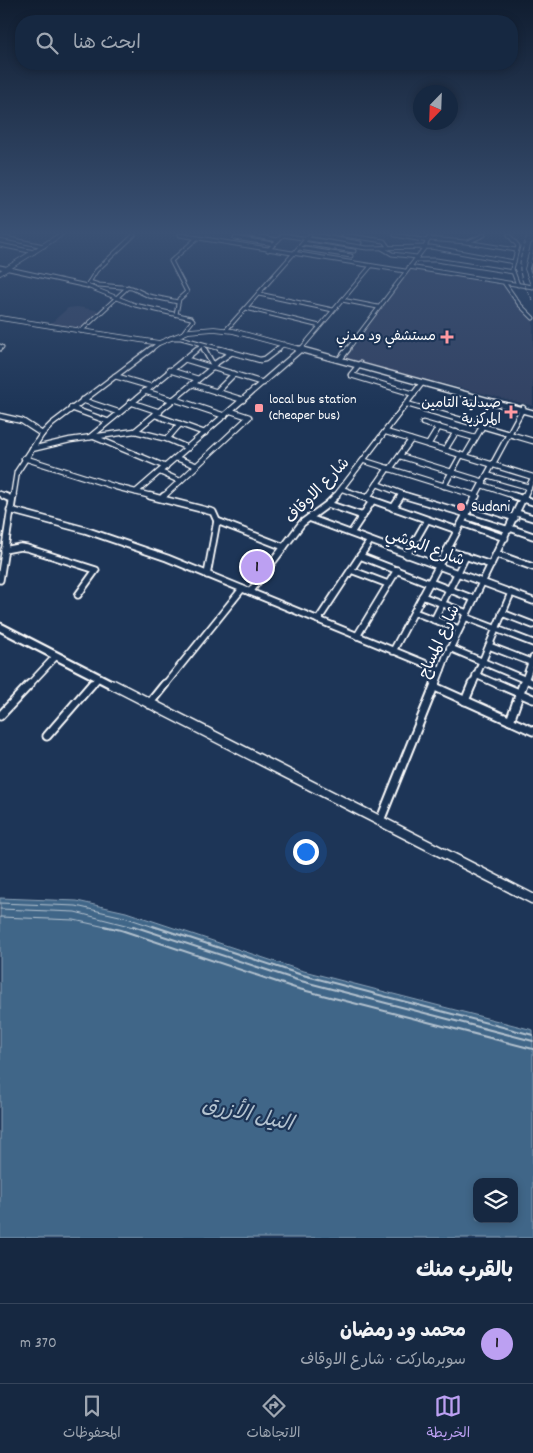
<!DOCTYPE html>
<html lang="ar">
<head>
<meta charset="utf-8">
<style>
  :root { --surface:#162841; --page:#1f3048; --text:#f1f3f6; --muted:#9ea6b1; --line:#35445a; --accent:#bca0f2 }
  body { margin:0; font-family:Dekko,"Playpen Sans Arabic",sans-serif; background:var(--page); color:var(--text); direction:rtl }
  .controls { position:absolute; right:15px; bottom:15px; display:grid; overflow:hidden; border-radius:10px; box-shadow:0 2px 8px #0003 }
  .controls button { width:45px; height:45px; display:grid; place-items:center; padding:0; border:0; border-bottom:1px solid var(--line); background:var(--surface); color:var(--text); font:25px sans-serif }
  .compass { position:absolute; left:413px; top:85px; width:45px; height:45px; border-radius:50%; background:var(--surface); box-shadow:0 2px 8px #0003; rotate:203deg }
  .you { position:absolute; left:305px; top:851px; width:18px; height:18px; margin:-12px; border:4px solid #fff; border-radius:50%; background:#1a73e8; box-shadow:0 0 0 8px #1a73e833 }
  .badge { display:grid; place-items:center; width:32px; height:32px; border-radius:50%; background:var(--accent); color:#111; font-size:16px; font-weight:700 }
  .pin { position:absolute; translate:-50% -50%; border:2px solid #fff; box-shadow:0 1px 5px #0006 }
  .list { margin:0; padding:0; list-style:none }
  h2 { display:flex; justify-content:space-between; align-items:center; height:65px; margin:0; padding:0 20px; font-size:21px }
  h2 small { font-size:16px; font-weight:400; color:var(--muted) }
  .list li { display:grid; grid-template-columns:32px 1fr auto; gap:15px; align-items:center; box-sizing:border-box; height:80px; padding:0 20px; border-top:1px solid var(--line) }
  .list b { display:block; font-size:19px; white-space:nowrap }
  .list p { margin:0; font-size:16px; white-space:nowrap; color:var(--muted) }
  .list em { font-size:16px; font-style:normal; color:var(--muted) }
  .icon { flex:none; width:28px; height:28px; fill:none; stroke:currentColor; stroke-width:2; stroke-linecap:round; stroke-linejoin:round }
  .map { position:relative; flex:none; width:533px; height:1238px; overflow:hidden; direction:ltr }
  .search { position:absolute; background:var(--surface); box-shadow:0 2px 8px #0003; left:15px; right:15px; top:15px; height:55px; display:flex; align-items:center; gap:12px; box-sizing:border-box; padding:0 18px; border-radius:20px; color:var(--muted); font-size:19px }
  .sheet { height:145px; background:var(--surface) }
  nav { display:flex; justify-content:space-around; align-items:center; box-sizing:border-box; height:70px; border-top:1px solid var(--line); background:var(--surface); font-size:14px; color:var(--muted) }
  nav a { display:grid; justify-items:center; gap:2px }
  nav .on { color:var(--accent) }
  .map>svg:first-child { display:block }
  .built { fill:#334363 }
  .water { fill:#416688; stroke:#8da3b8; fill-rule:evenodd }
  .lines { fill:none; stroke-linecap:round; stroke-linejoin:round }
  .shore-far1 { stroke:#b3c2cf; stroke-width:1 }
  .shore { stroke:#b3c2cf; stroke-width:2 }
  .minor-far3-casing { stroke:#fff; stroke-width:5 }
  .minor-far2-casing { stroke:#fff; stroke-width:7 }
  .minor-far1-casing { stroke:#fff; stroke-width:9 }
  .minor-casing { stroke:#fff; stroke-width:11 }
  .major-far3-casing { stroke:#fff; stroke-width:5.5 }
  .major-far2-casing { stroke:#fff; stroke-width:8 }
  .major-far1-casing { stroke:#fff; stroke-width:11 }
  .major-casing { stroke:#fff; stroke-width:12 }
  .minor-far3 { stroke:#1d3557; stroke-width:3 }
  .minor-far2 { stroke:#1d3557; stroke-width:4.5 }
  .minor-far1 { stroke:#1d3557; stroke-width:5.5 }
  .minor { stroke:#1d3557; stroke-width:7 }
  .major-far3 { stroke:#1d3557; stroke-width:4 }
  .major-far2 { stroke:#1d3557; stroke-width:5 }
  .major-far1 { stroke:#1d3557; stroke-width:7 }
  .major { stroke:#1d3557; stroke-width:9 }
  .rail { stroke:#fff; stroke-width:1; stroke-dasharray:4.5 2; stroke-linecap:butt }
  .poi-dot { fill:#ff9aa2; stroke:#1d3557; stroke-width:2 }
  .labels { text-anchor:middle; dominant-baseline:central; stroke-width:4.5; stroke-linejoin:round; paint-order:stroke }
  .far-poi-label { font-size:14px; fill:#fff; stroke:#1d3557; text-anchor:end }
  .street-label { font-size:16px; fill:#fff; stroke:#1d3557 }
  .poi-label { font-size:16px; fill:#fff; stroke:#1d3557; text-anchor:start }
  .near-water-label { font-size:21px; font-style:italic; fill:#b3c2cf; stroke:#1d3557 }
</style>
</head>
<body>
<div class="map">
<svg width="533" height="1238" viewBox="0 0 533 1238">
  <rect width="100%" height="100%" fill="#1d3557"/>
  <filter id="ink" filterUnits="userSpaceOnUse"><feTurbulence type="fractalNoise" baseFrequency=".02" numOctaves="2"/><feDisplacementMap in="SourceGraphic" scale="10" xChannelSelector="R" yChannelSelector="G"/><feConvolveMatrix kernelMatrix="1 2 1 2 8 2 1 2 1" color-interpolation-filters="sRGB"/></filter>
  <g filter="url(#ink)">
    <g class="built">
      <polygon points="410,268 501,285 533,314 533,406 345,359"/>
      <polygon points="77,307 102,311 83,330 50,324 68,308"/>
    </g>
    <path class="water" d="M0,898L77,901L126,912L300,970L533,1030V1238H0ZM477,1182H514V1219H477Z"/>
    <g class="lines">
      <g class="shore-far1">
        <polyline points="0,903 76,906 124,917 157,928"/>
        <polyline points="0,909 75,912 137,928"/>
        <polyline points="0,917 74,920 110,928"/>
      </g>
      <g class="shore">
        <polyline points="104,926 121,930 295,988 533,1049"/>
        <polyline points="133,926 297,980 533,1041"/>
        <polyline points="153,926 299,974 533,1035"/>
      </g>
      <defs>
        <g id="minor-far3">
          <polyline points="180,235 405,271"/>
          <polyline points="250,235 278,240"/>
          <polyline points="313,235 360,243"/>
          <polyline points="343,235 384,241 389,248"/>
          <polyline points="395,235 428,241"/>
          <polyline points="509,235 518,246 512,269 518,285"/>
          <polyline points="0,237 44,246"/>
          <polyline points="235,238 274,244"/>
          <polyline points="429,239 466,242 516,250"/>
          <polyline points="468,242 484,235"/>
          <polyline points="303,243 354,251"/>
          <polyline points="0,245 34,252"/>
          <polyline points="299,248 351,256"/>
          <polyline points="382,248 392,254 417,257"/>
          <polyline points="268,250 283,235 367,248 431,247 514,262"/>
          <polyline points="415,260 436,260 513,272"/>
          <polyline points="0,267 87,286 135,305 191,318 193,320 183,333"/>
          <polyline points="409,267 533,287"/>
          <polyline points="89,282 99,285 132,288 149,296 178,302"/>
          <polyline points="88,284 96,271 134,235"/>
          <polyline points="505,284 519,304 533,318"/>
          <polyline points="259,294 333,310"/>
          <polyline points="342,300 378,307"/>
          <polyline points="246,308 320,326"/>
          <polyline points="176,314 179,299 187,292 171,261 197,238"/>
          <polyline points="226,330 310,235"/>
          <polyline points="81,331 128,287"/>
          <polyline points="170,338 181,338 225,350"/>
          <polyline points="202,345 205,350"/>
          <polyline points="0,346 2,347 0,349"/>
          <polyline points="150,350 159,343"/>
          <polyline points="196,350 202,345"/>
          <polyline points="276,350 284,344"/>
          <polyline points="300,350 371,266"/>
          <polyline points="347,350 425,247 430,235"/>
        </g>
        <g id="minor-far2">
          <polyline points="204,349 213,365 212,368"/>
          <polyline points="220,349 260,360 265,359 278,349"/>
          <polyline points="184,359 263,383"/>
          <polyline points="340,359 348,349"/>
          <polyline points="360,364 351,375 414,394"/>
          <polyline points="213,365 232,352"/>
          <polyline points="169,370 198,379"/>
          <polyline points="115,376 149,386"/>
          <polyline points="192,384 243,400"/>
          <polyline points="144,391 173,400"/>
          <polyline points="216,392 234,374"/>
          <polyline points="174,399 225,416"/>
          <polyline points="82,400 118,412"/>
          <polyline points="130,402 160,412"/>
          <polyline points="407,404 533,441"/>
          <polyline points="71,408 107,421"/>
          <polyline points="155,415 205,433"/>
          <polyline points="0,416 22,421 42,434"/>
          <polyline points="423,423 475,438"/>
          <polyline points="135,431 212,368"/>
          <polyline points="386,432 533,477"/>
          <polyline points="90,437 197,349"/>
          <polyline points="94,437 166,467"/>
          <polyline points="167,439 180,424"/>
          <polyline points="428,445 439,427"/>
          <polyline points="32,449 70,440 135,431 167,439 188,448"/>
          <polyline points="445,450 456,432"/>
          <polyline points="400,456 484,482"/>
          <polyline points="465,456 482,427"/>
          <polyline points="24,458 116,487 155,497"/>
          <polyline points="176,458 195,465"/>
          <polyline points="365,461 477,496"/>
          <polyline points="390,469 411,440"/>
          <polyline points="160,472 180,481"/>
          <polyline points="487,475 529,487"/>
          <polyline points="377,484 410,497"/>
          <polyline points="482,485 518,497"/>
          <polyline points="444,486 461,455"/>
          <polyline points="342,489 364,497"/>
          <polyline points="136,492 301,349"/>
          <polyline points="0,494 7,497"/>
          <polyline points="13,497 17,472 42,434 52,424 151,349"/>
          <polyline points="163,497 249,417 231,411"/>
          <polyline points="335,497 422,383"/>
          <polyline points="368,497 388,468"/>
          <polyline points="400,497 402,494"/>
          <polyline points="475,497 523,408"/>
          <polyline points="524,497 533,478"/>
        </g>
        <g id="minor-far1">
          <polyline points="4,496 11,499"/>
          <polyline points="150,496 213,512 217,521 207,575"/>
          <polyline points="361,496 457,530"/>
          <polyline points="406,496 467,514"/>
          <polyline points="514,496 533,502"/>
          <polyline points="162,498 164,496"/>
          <polyline points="367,498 369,496"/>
          <polyline points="328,504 363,516"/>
          <polyline points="472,504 515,518"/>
          <polyline points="393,508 401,496"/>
          <polyline points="10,510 85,530 167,558 441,670"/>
          <polyline points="517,513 533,518"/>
          <polyline points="465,516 509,530"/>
          <polyline points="309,518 533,601"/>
          <polyline points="217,521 284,547"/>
          <polyline points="462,523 505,538"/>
          <polyline points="510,528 533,536"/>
          <polyline points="351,533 373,500"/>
          <polyline points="4,550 20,547 27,548 96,570 78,595"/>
          <polyline points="447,550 491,565"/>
          <polyline points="497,554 533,567"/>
          <polyline points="407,555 427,520"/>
          <polyline points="360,556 429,583"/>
          <polyline points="351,570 388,584"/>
          <polyline points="0,580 13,496"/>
          <polyline points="430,582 474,599"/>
          <polyline points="250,592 302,523 328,504 336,496"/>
          <polyline points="422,596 467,613"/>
          <polyline points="414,612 459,629"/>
          <polyline points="502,613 533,625"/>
          <polyline points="465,617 533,643"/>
          <polyline points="318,620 370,541"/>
          <polyline points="434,620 466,556"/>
          <polyline points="357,636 397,570"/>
          <polyline points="489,646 533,663"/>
          <polyline points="450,648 533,683"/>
          <polyline points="393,651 476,496"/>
          <polyline points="476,675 501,686"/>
          <polyline points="28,686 56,656"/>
          <polyline points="91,686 98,678"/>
          <polyline points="164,686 242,589"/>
          <polyline points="435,686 446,657 524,496"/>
          <polyline points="472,686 511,593"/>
          <polyline points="523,686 533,658"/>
        </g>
        <g id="minor">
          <polyline points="498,684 533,699"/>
          <polyline points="435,687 533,731"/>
          <polyline points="465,701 472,684"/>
          <polyline points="149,704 165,684"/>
          <polyline points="0,716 30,684"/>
          <polyline points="510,721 523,684"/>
          <polyline points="47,736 92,684"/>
          <polyline points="380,821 435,684"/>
        </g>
        <g id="major-far3">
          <polyline points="533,245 527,269 533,285"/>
          <polyline points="533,261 533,273"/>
          <polyline points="0,273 60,235"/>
          <polyline points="0,318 159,343 189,331 214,329 233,331 303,350"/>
        </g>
        <polyline id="major-far2" points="299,349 533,413"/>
        <polyline id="major-far1" points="0,627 115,686"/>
        <polyline id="major" points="112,684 533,899"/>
      </defs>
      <use href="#minor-far3" class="minor-far3-casing"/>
      <use href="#minor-far2" class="minor-far2-casing"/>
      <use href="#minor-far1" class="minor-far1-casing"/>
      <use href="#minor" class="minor-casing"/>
      <use href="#major-far3" class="major-far3-casing"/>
      <use href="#major-far2" class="major-far2-casing"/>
      <use href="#major-far1" class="major-far1-casing"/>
      <use href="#major" class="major-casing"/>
      <use href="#minor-far3" class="minor-far3"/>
      <use href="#minor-far2" class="minor-far2"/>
      <use href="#minor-far1" class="minor-far1"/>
      <use href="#minor" class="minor"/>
      <use href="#major-far3" class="major-far3"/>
      <use href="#major-far2" class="major-far2"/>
      <use href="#major-far1" class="major-far1"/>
      <use href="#major" class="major"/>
      <path class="rail" d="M527,235C518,263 515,274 533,300"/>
    </g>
  </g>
  <linearGradient id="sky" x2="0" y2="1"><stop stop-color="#101d30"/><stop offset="0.57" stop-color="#3a5174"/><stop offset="1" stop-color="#3a5174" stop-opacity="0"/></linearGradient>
  <rect width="533" height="409" fill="url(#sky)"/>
  <g class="poi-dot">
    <path d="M444.5 329.5h5v5h5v5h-5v5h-5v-5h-5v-5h5z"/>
    <rect x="254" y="403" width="10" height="10" rx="2.5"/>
    <path d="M508.5 404.5h5v5h5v5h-5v5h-5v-5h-5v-5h5z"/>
    <circle cx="461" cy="507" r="5"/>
  </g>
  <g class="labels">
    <g class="far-poi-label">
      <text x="436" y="337">مستشفي ود مدني</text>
      <text x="269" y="400" text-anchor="start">local bus station<tspan x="269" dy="16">(cheaper bus)</tspan></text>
      <text x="501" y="404">صيدلية التامين<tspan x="501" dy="16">المركزية</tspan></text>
    </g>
    <g class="street-label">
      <text transform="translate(318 491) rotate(-46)">شارع الاوقاف</text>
      <text transform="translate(425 548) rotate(20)">شارع البوشي</text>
      <text transform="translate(440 642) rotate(-66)">شارع المساح</text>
    </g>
    <g class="poi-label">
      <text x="471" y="507">Sudani</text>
    </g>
    <g class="near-water-label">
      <text transform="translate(247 1116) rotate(13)">النيل الأزرق</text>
    </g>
  </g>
</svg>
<div class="controls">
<button><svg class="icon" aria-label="layers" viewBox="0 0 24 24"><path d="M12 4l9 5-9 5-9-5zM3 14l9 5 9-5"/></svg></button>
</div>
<svg class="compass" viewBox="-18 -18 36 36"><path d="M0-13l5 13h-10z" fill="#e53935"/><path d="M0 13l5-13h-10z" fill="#9ea6b1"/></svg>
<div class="you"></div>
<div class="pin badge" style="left:257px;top:567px">1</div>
<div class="search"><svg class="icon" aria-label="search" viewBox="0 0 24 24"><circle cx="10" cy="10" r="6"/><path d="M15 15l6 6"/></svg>ابحث هنا</div>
</div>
<section class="sheet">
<h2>بالقرب منك<small></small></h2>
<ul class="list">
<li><span class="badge">1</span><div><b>محمد ود رمضان</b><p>سوبرماركت · شارع الاوقاف</p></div><em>370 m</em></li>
</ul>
</section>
<nav>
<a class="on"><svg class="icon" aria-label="map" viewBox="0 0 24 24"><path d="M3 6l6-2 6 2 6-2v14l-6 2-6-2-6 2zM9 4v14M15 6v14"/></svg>الخريطة</a>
<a><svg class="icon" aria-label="directions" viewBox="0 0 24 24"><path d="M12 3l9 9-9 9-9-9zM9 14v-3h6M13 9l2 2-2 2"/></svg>الاتجاهات</a>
<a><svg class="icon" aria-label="saved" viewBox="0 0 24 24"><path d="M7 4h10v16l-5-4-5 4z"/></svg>المحفوظات</a>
</nav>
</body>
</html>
